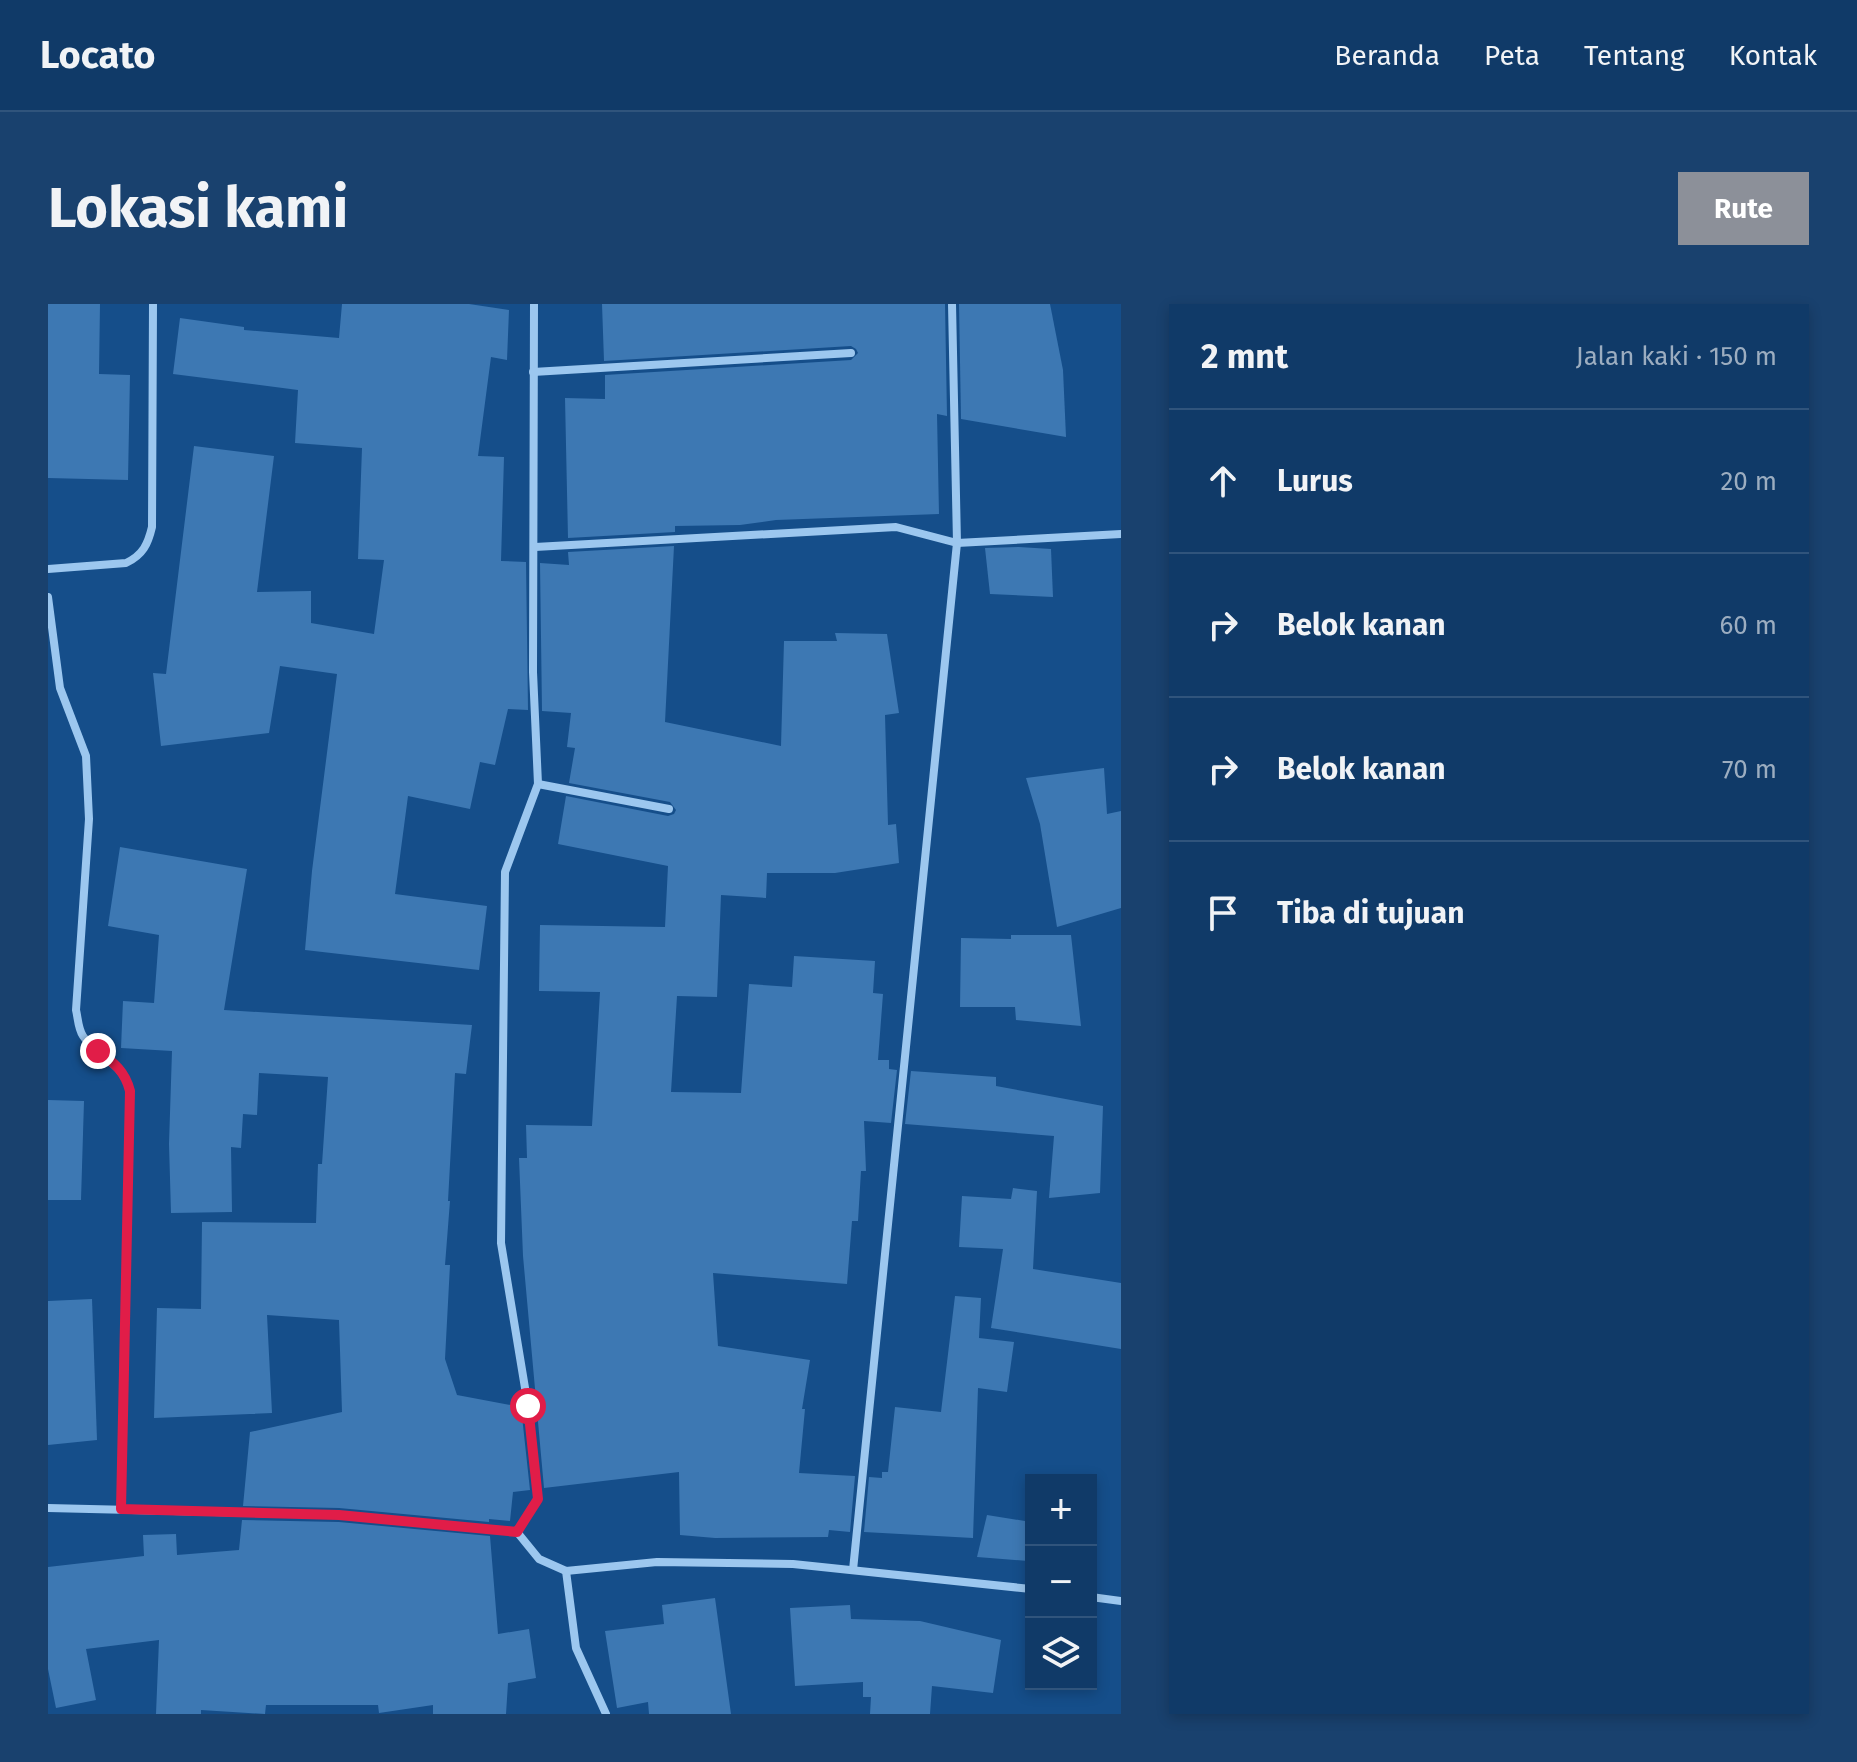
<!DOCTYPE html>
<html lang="id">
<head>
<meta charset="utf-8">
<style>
  :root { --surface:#103a68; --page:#19416e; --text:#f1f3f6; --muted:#9cadc0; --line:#30547c; --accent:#8c9099 }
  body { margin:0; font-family:"Fira Sans",sans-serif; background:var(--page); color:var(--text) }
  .controls { position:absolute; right:24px; bottom:24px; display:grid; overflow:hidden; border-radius:0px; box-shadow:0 4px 12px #0003 }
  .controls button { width:72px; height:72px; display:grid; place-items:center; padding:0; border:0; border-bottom:2px solid var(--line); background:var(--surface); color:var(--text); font:40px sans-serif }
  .stop { position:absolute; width:24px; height:24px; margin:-18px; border:6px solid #e11d48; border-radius:50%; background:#fff }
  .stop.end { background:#e11d48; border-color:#fff; box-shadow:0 2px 8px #0008 }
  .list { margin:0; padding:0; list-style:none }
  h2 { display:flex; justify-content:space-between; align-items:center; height:104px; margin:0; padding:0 32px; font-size:34px }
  h2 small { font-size:26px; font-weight:400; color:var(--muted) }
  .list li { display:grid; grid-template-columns:52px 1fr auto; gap:24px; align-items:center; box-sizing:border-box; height:144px; padding:0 32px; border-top:2px solid var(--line) }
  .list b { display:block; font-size:30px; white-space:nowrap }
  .list em { font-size:26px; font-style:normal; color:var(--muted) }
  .icon { flex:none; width:44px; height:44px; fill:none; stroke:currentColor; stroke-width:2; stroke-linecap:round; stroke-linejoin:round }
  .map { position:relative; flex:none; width:1073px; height:1410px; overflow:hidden; border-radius:0px }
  header { display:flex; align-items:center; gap:48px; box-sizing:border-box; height:112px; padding:0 40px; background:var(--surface); border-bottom:2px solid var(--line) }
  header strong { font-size:38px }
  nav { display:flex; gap:44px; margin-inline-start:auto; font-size:28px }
  .intro { display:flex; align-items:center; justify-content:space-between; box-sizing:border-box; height:192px; padding:0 48px }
  h1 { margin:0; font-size:56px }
  .button { padding:20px 36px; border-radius:0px; background:var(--accent); color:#fff; font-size:28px; font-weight:700 }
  main { display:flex; gap:48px; padding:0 48px }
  aside { flex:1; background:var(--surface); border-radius:0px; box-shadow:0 4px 12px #0003 }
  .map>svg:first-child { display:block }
  .building { fill:#3d78b3 }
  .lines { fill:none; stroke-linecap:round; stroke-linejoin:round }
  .street { stroke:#9cc7ef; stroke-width:8 }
  .route { stroke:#e11d48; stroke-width:10 }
</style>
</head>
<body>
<header>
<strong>Locato</strong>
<nav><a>Beranda</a><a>Peta</a><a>Tentang</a><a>Kontak</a></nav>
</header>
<div class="intro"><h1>Lokasi kami</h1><a class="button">Rute</a></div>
<main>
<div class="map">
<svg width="1073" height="1410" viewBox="0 0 1073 1410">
  <rect width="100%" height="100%" fill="#154e8a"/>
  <g class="building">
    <polygon points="0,0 52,0 51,70 82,71 80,176 0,174"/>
    <polygon points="294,0 421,0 461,6 459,56 443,53 430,152 456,153 453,257 478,258 480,406 460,405 447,461 432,458 422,505 360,492 347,590 439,602 431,666 257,646 264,567 289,370 232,362 221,429 113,442 105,369 118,370 146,142 226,152 209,288 263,287 263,319 326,330 336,256 310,255 314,144 247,139 250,86 125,70 132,14 196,23 196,26 291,34"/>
    <polygon points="554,0 897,0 899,112 889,110 891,210 728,216 692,221 627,222 627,228 520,234 517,94 557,95 557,71 803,56 810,49 808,45 803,42 556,57"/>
    <polygon points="911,0 1002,0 1015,66 1018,133 913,115"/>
    <polygon points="626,242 617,418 733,442 736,337 789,337 787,329 839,330 851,409 837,411 840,521 848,520 851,559 787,569 719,569 718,594 673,591 669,693 629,692 623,788 693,789 701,680 744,683 746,652 827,657 825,689 835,690 830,756 841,756 841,765 849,766 843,819 816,817 818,867 813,867 810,917 804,917 799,980 665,969 670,1042 762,1056 754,1105 757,1105 751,1169 807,1172 802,1228 781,1226 780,1233 667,1234 632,1231 631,1168 496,1184 475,952 471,854 479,854 478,821 544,822 552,688 491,687 492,621 617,623 620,562 510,540 518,492 620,512 626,510 628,506 622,498 521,479 527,444 519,443 523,409 494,407 492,259 521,261 520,248"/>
    <polygon points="971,243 1003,245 1005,293 942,290 937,244"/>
    <polygon points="1056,464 1059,510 1073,507 1073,604 1009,623 992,520 978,474"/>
    <polygon points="72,543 199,565 176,706 424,721 418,770 407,769 400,897 402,897 397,961 402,961 397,1055 409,1091 473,1103 482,1186 465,1188 462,1217 441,1215 441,1218 291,1204 195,1202 202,1128 294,1108 291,1016 219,1011 224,1109 106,1114 109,1004 153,1005 154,918 268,919 270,860 274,860 280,773 211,769 209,811 195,810 193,844 183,843 184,908 123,909 121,840 124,747 73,744 75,697 106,699 111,631 60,622"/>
    <polygon points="963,631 1023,631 1033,722 968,716 967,703 912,703 913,634 963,635"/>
    <polygon points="863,767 948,773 948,782 1055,802 1052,889 1001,894 1006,832 857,820"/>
    <polygon points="0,796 36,797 33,896 0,896"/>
    <polygon points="965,884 989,887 985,965 1073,979 1073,1045 943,1024 955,945 911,943 914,892 963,895"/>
    <polygon points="907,992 933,994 931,1034 966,1038 959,1088 930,1084 925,1234 816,1228 821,1173 834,1174 834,1168 840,1168 847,1103 893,1108"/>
    <polygon points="44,995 49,1136 0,1141 0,997"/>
    <polygon points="939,1211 983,1218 983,1244 980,1257 929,1253"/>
    <polygon points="194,1216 291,1218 442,1232 450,1330 481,1325 488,1374 460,1379 458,1410 385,1410 385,1401 331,1409 330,1401 218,1401 217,1410 153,1406 153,1410 108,1410 111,1336 38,1345 48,1396 8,1404 0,1365 0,1263 96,1252 95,1231 128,1230 129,1251 191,1246"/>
    <polygon points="667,1294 683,1410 601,1410 600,1398 569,1404 557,1327 616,1320 614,1301"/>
    <polygon points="802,1301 803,1315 872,1317 953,1336 945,1389 884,1382 882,1410 822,1410 823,1393 815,1393 815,1378 747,1382 742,1304"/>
  </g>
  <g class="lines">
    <g class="street">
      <polyline points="486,0 485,368 490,480 457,568 453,939 480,1102 490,1195 469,1228 491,1255 518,1267 609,1258 745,1260 983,1285"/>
      <polyline points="485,68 803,49"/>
      <polyline points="487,243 848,223 909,239 1073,230"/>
      <path d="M0,265L78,259C95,251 100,240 104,223L105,0"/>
      <path d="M0,293L12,384L38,452L41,515L28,706C30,714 30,725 35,732C50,756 74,756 82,787L73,1205"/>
      <polyline points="490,480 621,505"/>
      <polyline points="0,1204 291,1211 469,1228"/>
      <polyline points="805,1266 909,239 904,0"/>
      <polyline points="518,1267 528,1344 558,1410"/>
      <polyline points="1043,1293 1073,1297"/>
    </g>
  </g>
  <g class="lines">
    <path class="route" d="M50,747C66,759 77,767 82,787L73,1205L291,1211L469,1228L490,1195L480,1102"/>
  </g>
</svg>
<div class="controls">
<button>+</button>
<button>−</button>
<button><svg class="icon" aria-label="layers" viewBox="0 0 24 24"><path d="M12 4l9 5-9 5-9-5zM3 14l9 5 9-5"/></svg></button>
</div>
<div class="stop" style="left:480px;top:1102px"></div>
<div class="stop end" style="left:50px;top:747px"></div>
</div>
<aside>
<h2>2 mnt<small>Jalan kaki · 150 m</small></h2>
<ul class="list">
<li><svg class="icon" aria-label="ahead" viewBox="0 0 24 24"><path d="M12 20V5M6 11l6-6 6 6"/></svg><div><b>Lurus</b></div><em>20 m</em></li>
<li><svg class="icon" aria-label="right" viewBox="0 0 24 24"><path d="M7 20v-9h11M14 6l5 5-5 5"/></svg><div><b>Belok kanan</b></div><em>60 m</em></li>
<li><svg class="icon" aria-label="right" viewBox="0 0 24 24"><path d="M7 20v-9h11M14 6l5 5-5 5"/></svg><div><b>Belok kanan</b></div><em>70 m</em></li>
<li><svg class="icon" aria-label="arrive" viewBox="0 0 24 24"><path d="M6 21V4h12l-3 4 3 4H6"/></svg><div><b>Tiba di tujuan</b></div></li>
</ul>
</aside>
</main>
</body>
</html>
